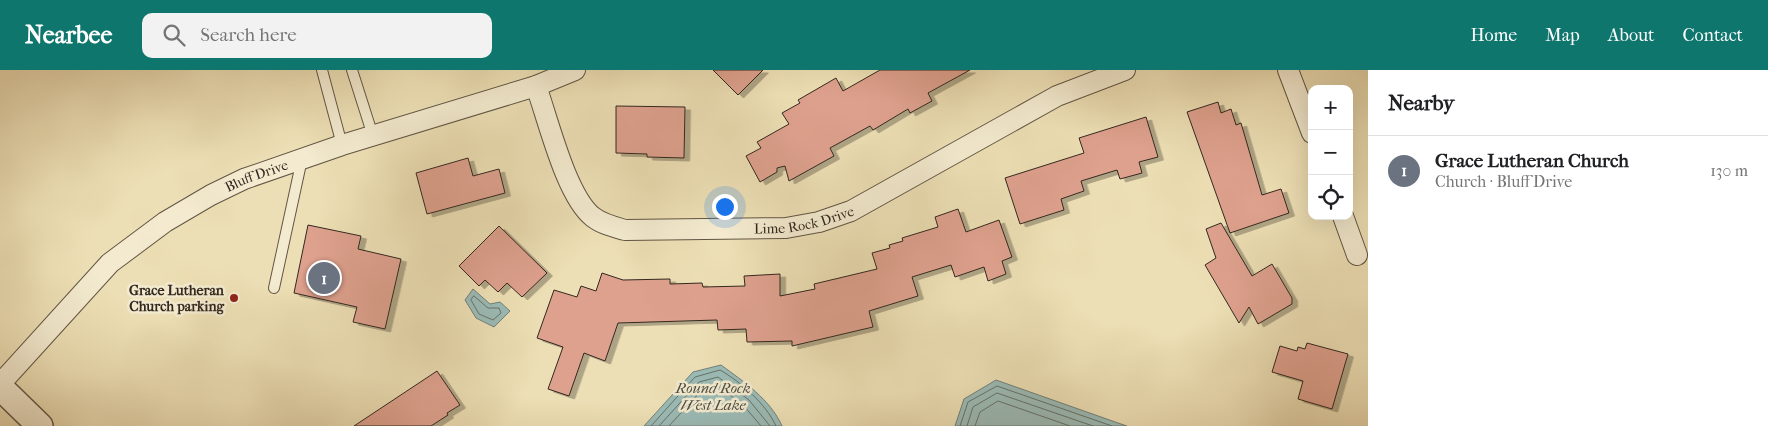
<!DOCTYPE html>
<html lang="en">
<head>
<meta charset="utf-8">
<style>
  :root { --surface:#fff; --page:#f2f2f2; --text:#202124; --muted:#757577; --line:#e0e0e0; --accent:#0f766e }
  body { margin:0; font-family:"IM FELL French Canon",serif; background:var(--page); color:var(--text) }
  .controls { position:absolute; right:15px; top:15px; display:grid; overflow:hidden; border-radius:10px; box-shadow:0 5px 20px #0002 }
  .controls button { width:45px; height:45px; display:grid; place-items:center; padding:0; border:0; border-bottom:1px solid var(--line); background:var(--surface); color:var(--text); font:25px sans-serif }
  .you { position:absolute; left:724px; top:136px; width:18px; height:18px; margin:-12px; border:4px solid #fff; border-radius:50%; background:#1a73e8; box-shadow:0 0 0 8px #1a73e833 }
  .badge { display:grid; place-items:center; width:32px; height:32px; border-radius:50%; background:var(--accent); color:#fff; font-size:16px; font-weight:700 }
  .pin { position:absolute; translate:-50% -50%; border:2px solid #fff; box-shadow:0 1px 5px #0006 }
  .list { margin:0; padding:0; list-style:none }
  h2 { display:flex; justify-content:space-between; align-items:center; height:65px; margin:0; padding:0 20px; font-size:21px }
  h2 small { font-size:16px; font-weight:400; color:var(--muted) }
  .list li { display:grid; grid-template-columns:32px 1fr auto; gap:15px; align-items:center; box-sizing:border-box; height:70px; padding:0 20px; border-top:1px solid var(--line) }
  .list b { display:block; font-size:19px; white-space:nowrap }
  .list p { margin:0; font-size:16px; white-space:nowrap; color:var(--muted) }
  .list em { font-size:16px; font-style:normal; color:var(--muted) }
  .icon { flex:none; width:28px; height:28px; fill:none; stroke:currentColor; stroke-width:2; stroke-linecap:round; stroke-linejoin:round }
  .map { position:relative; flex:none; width:1368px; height:356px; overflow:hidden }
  header { display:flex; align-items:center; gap:30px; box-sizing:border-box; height:70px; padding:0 25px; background:var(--accent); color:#fff }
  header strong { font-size:24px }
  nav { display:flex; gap:28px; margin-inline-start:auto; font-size:18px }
  .search { width:350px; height:45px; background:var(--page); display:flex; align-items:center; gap:12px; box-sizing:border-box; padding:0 18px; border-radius:10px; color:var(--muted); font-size:19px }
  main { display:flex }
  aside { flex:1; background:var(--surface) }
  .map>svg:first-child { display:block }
  .water { fill:#9bbbb6; stroke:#71807a }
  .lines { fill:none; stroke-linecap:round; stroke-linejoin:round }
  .shore { stroke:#66726a; stroke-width:1 }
  .building { fill:#dea18e; stroke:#32281f; filter:url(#shadow) }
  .service-casing { stroke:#615644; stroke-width:12 }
  .minor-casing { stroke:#615644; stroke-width:22 }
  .tertiary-casing { stroke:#615644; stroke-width:28 }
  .service { stroke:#f3eacf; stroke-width:10 }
  .minor { stroke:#f3eacf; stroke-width:20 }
  .tertiary { stroke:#f3eacf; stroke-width:25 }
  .poi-dot { fill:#8f2418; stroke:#f3eacf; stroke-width:2 }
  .labels { text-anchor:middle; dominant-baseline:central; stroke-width:5; stroke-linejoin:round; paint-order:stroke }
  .street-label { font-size:14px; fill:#32281f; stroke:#f3eacf }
  .poi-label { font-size:14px; font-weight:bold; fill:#32281f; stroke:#f3eacf; text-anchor:end }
  .water-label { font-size:15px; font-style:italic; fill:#4c4d45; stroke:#f3eacf }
</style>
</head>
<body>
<header>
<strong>Nearbee</strong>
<div class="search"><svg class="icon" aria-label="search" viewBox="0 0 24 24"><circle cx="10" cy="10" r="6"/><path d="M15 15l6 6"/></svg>Search here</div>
<nav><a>Home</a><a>Map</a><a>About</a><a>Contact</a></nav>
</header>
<main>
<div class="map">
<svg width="1368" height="356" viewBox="0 0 1368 356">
  <defs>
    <filter id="shadow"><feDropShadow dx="5.5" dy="3" stdDeviation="0" flood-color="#0004"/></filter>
  </defs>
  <rect width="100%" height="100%" fill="#eddfb5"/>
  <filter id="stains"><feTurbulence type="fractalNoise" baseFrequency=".004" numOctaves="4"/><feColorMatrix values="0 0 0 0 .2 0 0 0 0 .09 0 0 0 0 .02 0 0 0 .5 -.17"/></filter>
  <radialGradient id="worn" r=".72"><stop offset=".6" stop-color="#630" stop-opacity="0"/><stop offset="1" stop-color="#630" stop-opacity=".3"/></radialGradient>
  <g class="water">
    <polygon points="473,219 490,234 500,232 510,241 494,257 476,248 465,230"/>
    <path d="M721,295C744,312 770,329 782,356H644L693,302Z"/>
    <polygon points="996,310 1118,353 1127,356 955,356 964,329"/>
  </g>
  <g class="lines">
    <g class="shore">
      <polygon points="474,226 488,238 499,238 501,243 493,250 479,244 471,230"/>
      <path d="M651,356L695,307L720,300C741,312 766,334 776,356"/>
      <polyline points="659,356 699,312 718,307 749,330 770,356"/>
      <polyline points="669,356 703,319 717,315 744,336 761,356"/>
      <polyline points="960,356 968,332 997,316 1112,356"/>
      <polyline points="967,356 973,337 997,323 1093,356"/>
      <polyline points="975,356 980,342 998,331 1070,356"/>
    </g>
  </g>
  <g class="building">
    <polygon points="713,0 763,0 738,25"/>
    <polygon points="880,0 970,0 928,23 932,31 910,43 908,39 873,60 870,56 830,78 834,86 789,111 785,96 777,98 777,102 760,112 746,86 761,78 757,72 789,54 782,43 800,33 798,30 836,8 843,21"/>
    <polygon points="1218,32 1221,43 1231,39 1236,55 1241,53 1262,125 1281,119 1289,143 1230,163 1187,42"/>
    <polygon points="616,36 685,37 684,88 647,87 647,84 616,83"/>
    <polygon points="1146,47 1158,87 1139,92 1142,103 1120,109 1117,100 1081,111 1084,121 1061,129 1064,140 1020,154 1005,108 1084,83 1079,68"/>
    <polygon points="468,88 473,106 499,99 505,123 427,144 416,103"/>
    <polygon points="958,139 966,162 999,150 1012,187 1002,191 1006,204 988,211 984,197 955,207 951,195 912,207 918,226 869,241 873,257 792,276 792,271 747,272 746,259 718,260 717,250 618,253 605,291 584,283 569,326 548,319 563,277 537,268 554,220 577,227 581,216 596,221 602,203 623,210 670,209 670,214 702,213 703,217 745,216 744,206 780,204 780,226 815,219 814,214 877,199 872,183 890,178 889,175 903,171 902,168 938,157 935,147"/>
    <polygon points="1221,153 1252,206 1272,194 1292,228 1292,234 1258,254 1249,237 1239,253 1205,195 1216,188 1206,159"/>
    <polygon points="308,155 361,166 358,179 401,189 385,259 353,252 357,237 294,223"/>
    <polygon points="499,156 547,203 522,227 507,213 498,222 485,210 479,216 459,196"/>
    <polygon points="1307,273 1348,284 1332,339 1298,329 1303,311 1272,302 1280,276 1297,281 1298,277 1305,279"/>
    <polygon points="437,301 460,335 447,343 448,345 431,356 354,356"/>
  </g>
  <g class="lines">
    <defs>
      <g id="service">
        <polyline points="322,0 342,75"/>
        <polyline points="352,0 373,66"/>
        <polyline points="274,218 302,89"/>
      </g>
      <g id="minor">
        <polyline points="1288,0 1312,63"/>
        <path id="s1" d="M536,16C548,49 566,126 593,147C602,154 614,157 625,160L786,158L819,152L851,141L1057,26L1125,0"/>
        <polyline points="1343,146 1357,185"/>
        <path id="s2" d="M0,314L110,193L165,152L211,125L244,109L342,75L536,16L575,0"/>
      </g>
      <polyline id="tertiary" points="0,317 40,356"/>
    </defs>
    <use href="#service" class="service-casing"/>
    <use href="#minor" class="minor-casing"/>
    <use href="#tertiary" class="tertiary-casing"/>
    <use href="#service" class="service"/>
    <use href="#minor" class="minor"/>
    <use href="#tertiary" class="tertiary"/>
  </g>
  <circle class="poi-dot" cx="234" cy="228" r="5"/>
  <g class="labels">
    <g class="street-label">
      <text stroke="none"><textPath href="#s2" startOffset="335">Bluff Drive</textPath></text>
      <text stroke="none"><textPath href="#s1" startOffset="359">Lime Rock Drive</textPath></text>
    </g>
    <g class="poi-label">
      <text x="224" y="220">Grace Lutheran<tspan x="224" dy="16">Church parking</tspan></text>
    </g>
    <g class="water-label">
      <text x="713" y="318">Round Rock<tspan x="713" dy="17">West Lake</tspan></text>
    </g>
  </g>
  <rect width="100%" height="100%" filter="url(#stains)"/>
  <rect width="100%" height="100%" fill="url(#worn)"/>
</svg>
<div class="controls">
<button>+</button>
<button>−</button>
<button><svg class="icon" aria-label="locate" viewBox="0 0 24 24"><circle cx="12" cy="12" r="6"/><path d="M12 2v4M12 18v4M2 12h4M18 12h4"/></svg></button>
</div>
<div class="you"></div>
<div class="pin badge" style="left:324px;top:208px;background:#6b7280">1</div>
</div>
<aside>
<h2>Nearby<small></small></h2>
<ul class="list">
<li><span class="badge" style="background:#6b7280">1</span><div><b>Grace Lutheran Church</b><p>Church · Bluff Drive</p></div><em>130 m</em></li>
</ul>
</aside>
</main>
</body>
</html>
